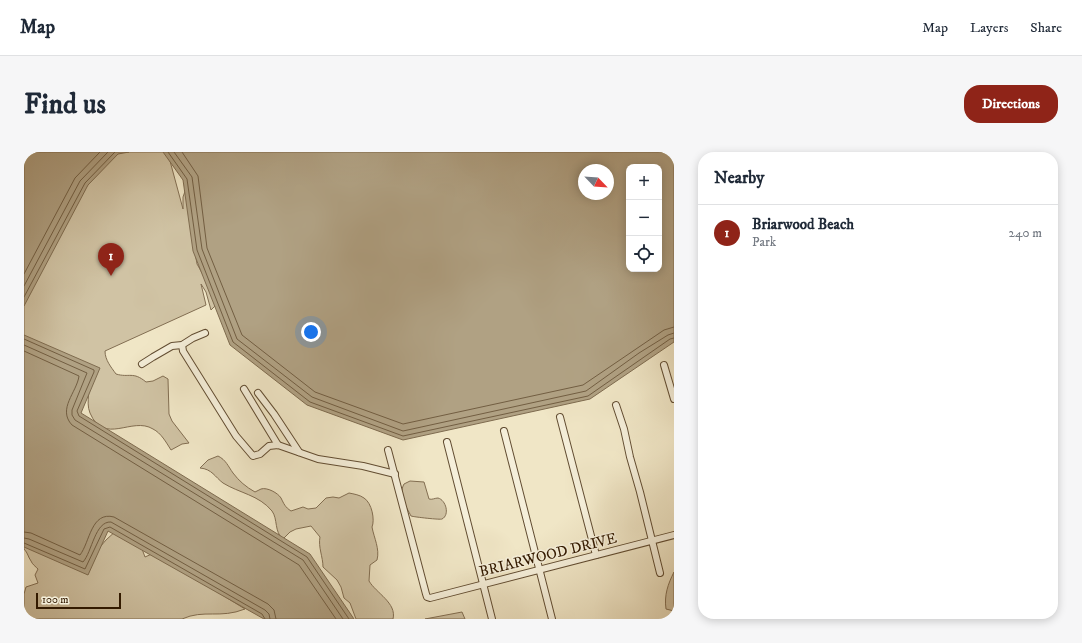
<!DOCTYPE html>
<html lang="en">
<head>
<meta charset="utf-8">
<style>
  :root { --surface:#fff; --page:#f6f6f7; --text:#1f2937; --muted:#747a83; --line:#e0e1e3; --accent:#8f2418 }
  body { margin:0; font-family:"IM FELL DW Pica",serif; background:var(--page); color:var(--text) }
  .controls { position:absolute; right:12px; top:12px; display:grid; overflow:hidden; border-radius:8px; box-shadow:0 2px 10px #0003 }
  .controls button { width:36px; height:36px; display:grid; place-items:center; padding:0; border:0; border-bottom:1px solid var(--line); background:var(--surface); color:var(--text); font:20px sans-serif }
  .compass { position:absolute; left:554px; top:12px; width:36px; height:36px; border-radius:50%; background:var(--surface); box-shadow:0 2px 10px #0003; rotate:115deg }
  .scale { position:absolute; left:12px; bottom:10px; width:85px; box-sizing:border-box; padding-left:4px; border:2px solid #331a00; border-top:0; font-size:11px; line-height:14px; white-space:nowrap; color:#331a00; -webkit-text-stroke:3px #f5efda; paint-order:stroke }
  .you { position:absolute; left:287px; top:180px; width:14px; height:14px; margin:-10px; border:3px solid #fff; border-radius:50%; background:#1a73e8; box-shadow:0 0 0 6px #1a73e833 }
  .badge { display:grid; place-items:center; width:26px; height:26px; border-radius:50%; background:var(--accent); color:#fff; font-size:13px; font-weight:700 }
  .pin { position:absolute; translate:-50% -33px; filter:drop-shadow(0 1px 2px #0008) }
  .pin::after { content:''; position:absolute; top:21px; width:14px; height:12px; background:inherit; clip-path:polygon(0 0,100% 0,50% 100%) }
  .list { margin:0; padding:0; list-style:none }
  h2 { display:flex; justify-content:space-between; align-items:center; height:52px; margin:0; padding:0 16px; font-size:17px }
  h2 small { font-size:13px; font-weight:400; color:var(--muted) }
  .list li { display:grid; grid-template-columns:26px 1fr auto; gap:12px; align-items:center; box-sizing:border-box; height:56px; padding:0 16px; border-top:1px solid var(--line) }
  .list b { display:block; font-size:15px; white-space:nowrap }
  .list p { margin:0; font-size:13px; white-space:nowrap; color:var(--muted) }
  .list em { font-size:13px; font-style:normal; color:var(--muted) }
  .icon { flex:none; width:22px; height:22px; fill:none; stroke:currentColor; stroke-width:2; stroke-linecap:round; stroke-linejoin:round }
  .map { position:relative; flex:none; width:650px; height:467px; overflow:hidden; border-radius:16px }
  header { display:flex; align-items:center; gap:24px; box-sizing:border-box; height:56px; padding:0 20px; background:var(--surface); border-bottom:1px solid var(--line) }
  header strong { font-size:19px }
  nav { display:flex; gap:22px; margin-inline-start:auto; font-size:14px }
  .intro { display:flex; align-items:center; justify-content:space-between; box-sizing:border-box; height:96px; padding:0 24px }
  h1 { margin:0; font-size:28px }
  .button { padding:10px 18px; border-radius:16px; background:var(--accent); color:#fff; font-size:14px; font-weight:700 }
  main { display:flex; gap:24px; padding:0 24px }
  aside { flex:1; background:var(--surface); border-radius:16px; box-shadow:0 2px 10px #0003 }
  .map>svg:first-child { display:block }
  .green { fill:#d0c3a4; stroke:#826e52; fill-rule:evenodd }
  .water { fill:#b0a183; stroke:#7e6b4f; fill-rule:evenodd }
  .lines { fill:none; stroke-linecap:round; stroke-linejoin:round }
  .shore { stroke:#725e42; stroke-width:1 }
  .minor-casing { stroke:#624d32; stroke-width:8 }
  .minor { stroke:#f5efda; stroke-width:6 }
  .labels { text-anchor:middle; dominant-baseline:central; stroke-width:3; stroke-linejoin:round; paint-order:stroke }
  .street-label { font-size:15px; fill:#331a00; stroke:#f5efda }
</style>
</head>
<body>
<header>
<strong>Map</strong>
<nav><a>Map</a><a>Layers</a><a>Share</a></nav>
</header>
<div class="intro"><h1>Find us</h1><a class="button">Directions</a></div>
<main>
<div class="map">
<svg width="650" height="467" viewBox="0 0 650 467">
  <rect width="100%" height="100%" fill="#f0e6c6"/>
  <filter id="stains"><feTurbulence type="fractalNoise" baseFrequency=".005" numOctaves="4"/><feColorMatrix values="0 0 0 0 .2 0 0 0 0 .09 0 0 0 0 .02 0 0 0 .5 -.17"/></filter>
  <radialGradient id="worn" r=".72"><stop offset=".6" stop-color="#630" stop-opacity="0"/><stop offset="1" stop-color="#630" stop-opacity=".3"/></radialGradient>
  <g class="green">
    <path d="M73,0H151L159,10L164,31L172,46L176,67L171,100L173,112L190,142L193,150L191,154L187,158L182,140L177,132L182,153L81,199C81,208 87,215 92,222C105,226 109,219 122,230L129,229L139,224L144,227L145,262L148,269L165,291L158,292L147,298C142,290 137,281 129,277C108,264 80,294 66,261C61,249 68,236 64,224C51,217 46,222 34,219C19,215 11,199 0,191V94L22,59L50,19ZM146,9C153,15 156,25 164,31L159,45V57Z"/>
    <path d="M194,304C202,308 204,314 209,321C215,329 222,335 231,340C233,339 235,338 237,337C243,335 254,341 257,346C260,352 261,355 267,359L279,355L284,357L292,356L302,346L309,345L315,346L325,341C330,342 336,343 340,346C348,351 351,368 348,375C350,386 356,397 353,408L346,413L345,429C352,441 373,451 369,467H332L326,451L320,446L317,435L313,428L299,415C299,405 294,395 296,385L287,374L272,377L266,380L259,387C250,380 254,367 248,359C235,343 215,341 199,331C191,325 188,317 176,316L184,308Z"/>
    <path d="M386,329L400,330L405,347C408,348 411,346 414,346C422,348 426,363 418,367C417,368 390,365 387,364C382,354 374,343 380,332Z"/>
    <path d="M0,372L64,409L82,388L94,377L118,397L121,405L130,401L221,457C196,467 180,457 158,467H0V442L2,435L14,431L11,423L14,417C12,415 8,412 7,409C4,405 4,401 0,397Z"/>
    <path d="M650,420V459L642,457C640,443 644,432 650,420Z"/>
    <polygon points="438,460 441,467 401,467"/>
  </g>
  <g class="water">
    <polygon points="0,0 105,0 94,2 64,33 0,154"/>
    <path d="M139,0H650V190L566,247L379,288L283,253L206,193L169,99L159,28ZM605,15H635V117H605ZM560,18H584V42H560Z"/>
    <polygon points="0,183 76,216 57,261 286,402 330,467 240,467 84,379 64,423 0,395"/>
  </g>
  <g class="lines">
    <g class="shore">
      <polyline points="144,0 163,27 173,98 209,190 286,250 379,284 564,244 646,187 650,186"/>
      <polyline points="150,0 168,25 178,97 213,187 288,245 379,279 562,239 615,201 644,183 650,181"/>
      <polyline points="158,0 174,24 183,96 218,183 291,240 379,272 559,233 640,178 650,175"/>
      <polyline points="0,122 51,26 76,0"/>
      <polyline points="0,134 56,29 84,0"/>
      <polyline points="0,145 61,31 91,0"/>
      <polyline points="0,187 70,218 70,220 53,259 55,264 283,405 325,467"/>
      <polyline points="0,193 63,221 48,258 48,263 51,268 279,408 319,467"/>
      <path d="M0,199L55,224C53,240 33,257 48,273L275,413L312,467"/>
      <path d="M0,380L7,381L56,403C66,390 67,359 90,365L244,452L250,458L252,467"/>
      <path d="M0,386L5,387L59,410C68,400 71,369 87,370L241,458L245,462L246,467"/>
      <polyline points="0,391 61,417 80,377 86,375 238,462 241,467"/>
    </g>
    <defs>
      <g id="minor">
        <polyline points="158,193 159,199 212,284 229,304 236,302 245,294 254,293 294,307 339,314 371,322"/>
        <polyline points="118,212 129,205 148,194 158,193 169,186 181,181"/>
        <polyline points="640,213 650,247"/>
        <polyline points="220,237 254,293"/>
        <polyline points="234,241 250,262 275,300"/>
        <polyline points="592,253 600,277 606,305 616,340 636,421"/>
        <polyline points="536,265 572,403"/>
        <polyline points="480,279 528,467"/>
        <polyline points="423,290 468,467"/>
        <polyline points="364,298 402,442 403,445 406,446 650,383"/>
      </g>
    </defs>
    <use href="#minor" class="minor-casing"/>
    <use href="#minor" class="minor"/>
  </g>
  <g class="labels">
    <g class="street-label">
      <text transform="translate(524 403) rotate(-14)">BRIARWOOD DRIVE</text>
    </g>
  </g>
  <rect width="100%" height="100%" filter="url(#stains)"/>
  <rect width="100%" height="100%" fill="url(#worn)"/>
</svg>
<div class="controls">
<button>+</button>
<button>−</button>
<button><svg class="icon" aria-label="locate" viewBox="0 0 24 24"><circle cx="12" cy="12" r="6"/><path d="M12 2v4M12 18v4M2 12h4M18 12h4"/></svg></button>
</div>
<svg class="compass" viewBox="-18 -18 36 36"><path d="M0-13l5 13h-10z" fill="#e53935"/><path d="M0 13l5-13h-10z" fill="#747a83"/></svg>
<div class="scale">100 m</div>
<div class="you"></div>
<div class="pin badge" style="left:87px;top:124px">1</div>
</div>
<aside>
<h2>Nearby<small></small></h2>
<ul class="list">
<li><span class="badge">1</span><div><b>Briarwood Beach</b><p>Park</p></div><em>240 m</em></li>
</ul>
</aside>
</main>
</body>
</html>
